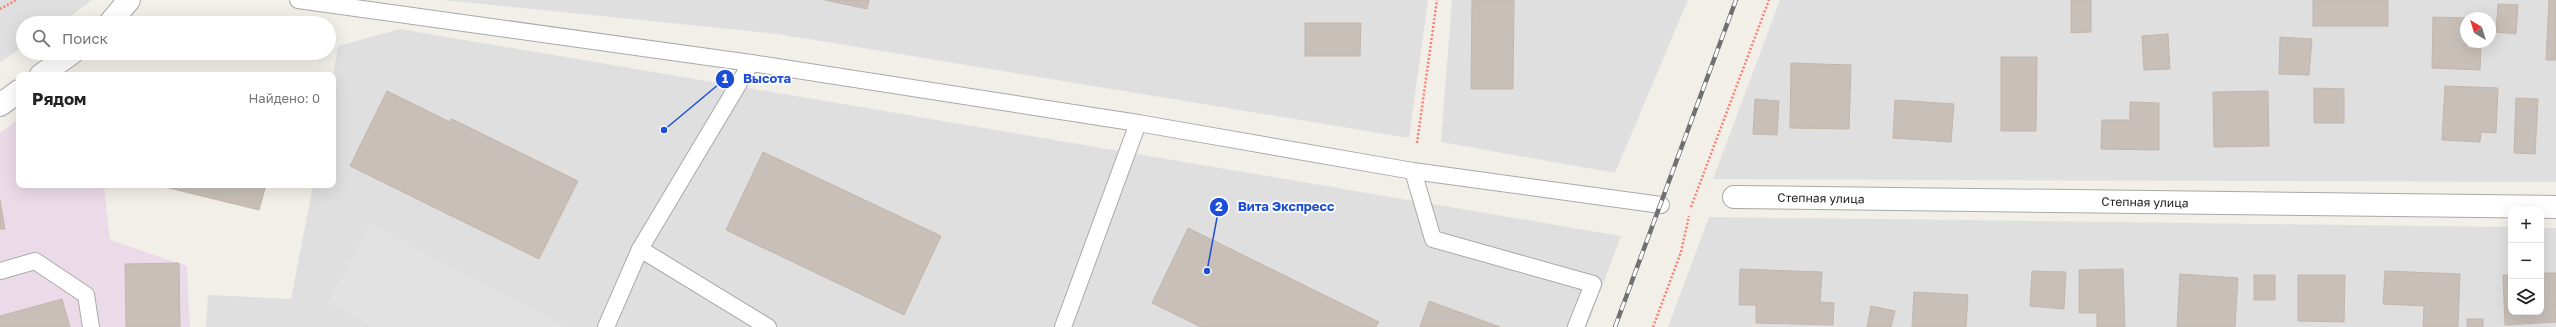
<!DOCTYPE html>
<html lang="ru">
<head>
<meta charset="utf-8">
<style>
  :root { --surface:#fff; --page:#f2f2f2; --text:#222; --muted:#767676; --line:#e0e0e0 }
  body { margin:0; font-family:"Golos Text",sans-serif; background:var(--page); color:var(--text) }
  .controls { position:absolute; right:12px; bottom:12px; display:grid; overflow:hidden; border-radius:8px; box-shadow:0 4px 16px #0002 }
  .controls button { width:36px; height:36px; display:grid; place-items:center; padding:0; border:0; border-bottom:1px solid var(--line); background:var(--surface); color:var(--text); font:20px sans-serif }
  .compass { position:absolute; left:2460px; top:12px; width:36px; height:36px; border-radius:50%; background:var(--surface); box-shadow:0 4px 16px #0002; rotate:322deg }
  .list { margin:0; padding:0; list-style:none }
  h2 { display:flex; justify-content:space-between; align-items:center; height:52px; margin:0; padding:0 16px; font-size:17px }
  h2 small { font-size:13px; font-weight:400; color:var(--muted) }
  .icon { flex:none; width:22px; height:22px; fill:none; stroke:currentColor; stroke-width:2; stroke-linecap:round; stroke-linejoin:round }
  .map { position:relative; flex:none; width:2556px; height:327px; overflow:hidden }
  .search { position:absolute; background:var(--surface); box-shadow:0 4px 16px #0002; left:16px; top:16px; width:320px; height:44px; display:flex; align-items:center; gap:10px; box-sizing:border-box; padding:0 14px; border-radius:22px; color:var(--muted); font-size:15px }
  .panel { position:absolute; background:var(--surface); box-shadow:0 4px 16px #0002; left:16px; top:72px; width:320px; height:116px; border-radius:8px }
  .map>svg:first-child { display:block }
  .residential { fill:#e0dfdf; fill-rule:evenodd }
  .industrial { fill:#ebdbe8 }
  .parking { fill:#e2e2e2 }
  .building { fill:#c7bfb8; stroke:#c4b6ab }
  .lines { fill:none; stroke-linecap:round; stroke-linejoin:round }
  .lane-casing { stroke:#a9a9a9; stroke-width:18 }
  .street-casing { stroke:#a9a9a9; stroke-width:24 }
  .path { stroke:#fa8072; stroke-width:2.5; stroke-dasharray:2 2; stroke-linecap:butt }
  .lane { stroke:#fff; stroke-width:16 }
  .street { stroke:#fff; stroke-width:22 }
  .rail-casing { stroke:#707070; stroke-width:4.5 }
  .rail { stroke:#fff; stroke-width:3; stroke-dasharray:9; stroke-linecap:butt }
  .labels { text-anchor:middle; dominant-baseline:central; stroke-width:3.5; stroke-linejoin:round; paint-order:stroke }
  .street-label { font-size:12px; fill:#222; stroke:#fff }
  .leader { fill:none; stroke:#1d4ed8; stroke-width:1.5 }
  .callout-dot { fill:#1d4ed8; stroke:#fff; stroke-width:1.5 }
  .mark-label { font-size:12px; text-anchor:middle; font-weight:bold; fill:#fff }
  .callout-label { font-size:13px; text-anchor:middle; font-weight:bold; fill:#1d4ed8; stroke:#fff; stroke-width:3.5; stroke-linejoin:round; paint-order:stroke }
</style>
</head>
<body>
<div class="map">
<svg width="2556" height="327" viewBox="0 0 2556 327">
  <rect width="100%" height="100%" fill="#f2efe9"/>
  <g class="residential">
    <polygon points="0,0 92,0 61,23 23,23 23,47 0,62"/>
    <polygon points="443,0 1428,0 1409,138 778,34"/>
    <polygon points="1452,0 1688,0 1615,173 1441,142"/>
    <path d="M1780,0H2556V182L1713,179ZM2466,18H2490V42H2466Z"/>
    <polygon points="400,29 1621,236 1587,327 206,327 208,295 291,299 313,185 333,185 333,75 338,46"/>
    <polygon points="1709,217 2511,227 2511,312 2541,312 2541,228 2556,228 2556,327 1668,327"/>
  </g>
  <polygon class="industrial" points="19,119 19,185 104,185 110,240 187,266 190,327 0,327 0,133"/>
  <polygon class="parking" points="370,224 566,327 374,327 328,303"/>
  <g class="building">
    <polygon points="825,0 869,0 867,9"/>
    <polygon points="1472,0 1514,0 1513,89 1471,89"/>
    <polygon points="2071,0 2091,0 2091,32 2071,33"/>
    <rect x="2313" y="0" width="75" height="26"/>
    <polygon points="2549,0 2556,0 2556,60 2546,60"/>
    <polygon points="2498,4 2518,5 2516,34 2496,32"/>
    <polygon points="2433,17 2468,18 2467,48 2481,48 2480,70 2432,68"/>
    <polygon points="1305,23 1361,23 1360,56 1305,56"/>
    <polygon points="2168,34 2170,69 2144,70 2142,36"/>
    <polygon points="2280,37 2312,39 2309,75 2279,74"/>
    <polygon points="2001,57 2037,57 2036,131 2001,131"/>
    <polygon points="1791,63 1851,65 1849,129 1790,128"/>
    <polygon points="2445,86 2498,88 2496,133 2481,132 2480,142 2442,140"/>
    <polygon points="2314,88 2344,89 2344,123 2314,123"/>
    <polygon points="387,91 450,122 452,119 578,181 539,259 350,166"/>
    <polygon points="2268,91 2269,146 2214,147 2213,92"/>
    <polygon points="2516,98 2538,99 2535,154 2514,153"/>
    <polygon points="1755,99 1779,101 1777,135 1753,134"/>
    <polygon points="1895,100 1954,104 1951,142 1893,138"/>
    <polygon points="2130,102 2159,103 2159,150 2101,149 2102,120 2130,120"/>
    <polygon points="763,152 941,236 904,315 726,230"/>
    <polygon points="157,185 266,185 259,210"/>
    <polygon points="0,200 5,229 0,229"/>
    <polygon points="1188,228 1379,322 1376,327 1201,327 1152,303"/>
    <polygon points="179,263 180,327 126,327 125,264"/>
    <polygon points="1740,269 1822,272 1820,302 1834,303 1833,325 1756,323 1756,305 1739,305"/>
    <polygon points="2123,269 2125,327 2097,327 2097,313 2079,313 2079,270"/>
    <polygon points="2032,271 2066,272 2064,309 2030,306"/>
    <polygon points="2385,271 2460,274 2458,327 2423,327 2424,306 2383,304"/>
    <polygon points="2541,273 2556,273 2556,322 2505,325 2503,275 2511,275 2511,312 2541,312"/>
    <polygon points="2180,274 2238,278 2235,327 2177,327"/>
    <rect x="2254" y="275" width="21" height="25"/>
    <polygon points="2298,275 2345,275 2344,322 2298,321"/>
    <polygon points="1914,292 1968,295 1966,327 1912,327"/>
    <polygon points="62,299 70,327 0,327 0,316"/>
    <polygon points="1429,301 1500,327 1420,327"/>
    <polygon points="1871,306 1895,311 1891,327 1867,327"/>
    <rect x="2467" y="319" width="16" height="8"/>
  </g>
  <g class="lines">
    <defs>
      <g id="lane">
        <polyline points="298,0 751,63 1138,123 1063,327"/>
        <polyline points="1138,123 1413,171 1661,205"/>
        <polyline points="1413,171 1433,239 1593,284 1576,327"/>
        <polyline points="640,249 751,63"/>
        <polyline points="0,271 35,261 86,295 91,327"/>
        <polyline points="606,327 640,249 768,327"/>
      </g>
      <g id="street">
        <polyline points="110,23 129,0"/>
        <polyline points="41,75 72,53"/>
        <polyline points="0,105 19,91"/>
        <polyline points="1734,197 2556,207"/>
      </g>
    </defs>
    <use href="#lane" class="lane-casing"/>
    <use href="#street" class="street-casing"/>
    <g class="path">
      <polyline points="0,9 16,0"/>
      <polyline points="1417,143 1437,0"/>
      <polyline points="1691,207 1769,0"/>
      <polyline points="1653,327 1681,252 1689,216"/>
    </g>
    <use href="#lane" class="lane"/>
    <use href="#street" class="street"/>
    <defs>
      <polyline id="rail" points="1615,327 1736,0"/>
    </defs>
    <use href="#rail" class="rail-casing"/>
    <use href="#rail" class="rail"/>
  </g>
  <g class="labels">
    <g class="street-label">
      <text transform="translate(1821 198) rotate(1)">Степная улица</text>
      <text transform="translate(2145 202) rotate(1)">Степная улица</text>
    </g>
  </g>
  <path class="leader" d="M664 130L725 79M1207 271L1219 207"/>
  <g class="callout-dot">
    <circle cx="664" cy="130" r="4"/>
    <circle cx="1207" cy="271" r="4"/>
    <circle cx="725" cy="79" r="10"/>
    <circle cx="1219" cy="207" r="10"/>
  </g>
  <g class="mark-label">
    <text x="725" y="83">1</text>
    <text x="1219" y="211">2</text>
  </g>
  <g class="callout-label">
    <text x="767" y="83">Высота</text>
    <text x="1286" y="211">Вита Экспресс</text>
  </g>
</svg>
<div class="controls">
<button>+</button>
<button>−</button>
<button><svg class="icon" aria-label="layers" viewBox="0 0 24 24"><path d="M12 4l9 5-9 5-9-5zM3 14l9 5 9-5"/></svg></button>
</div>
<svg class="compass" viewBox="-18 -18 36 36"><path d="M0-13l5 13h-10z" fill="#e53935"/><path d="M0 13l5-13h-10z" fill="#767676"/></svg>
<div class="search"><svg class="icon" aria-label="search" viewBox="0 0 24 24"><circle cx="10" cy="10" r="6"/><path d="M15 15l6 6"/></svg>Поиск</div>
<section class="panel">
<h2>Рядом<small>Найдено: 0</small></h2>
<ul class="list">
</ul>
</section>
</div>
</body>
</html>
